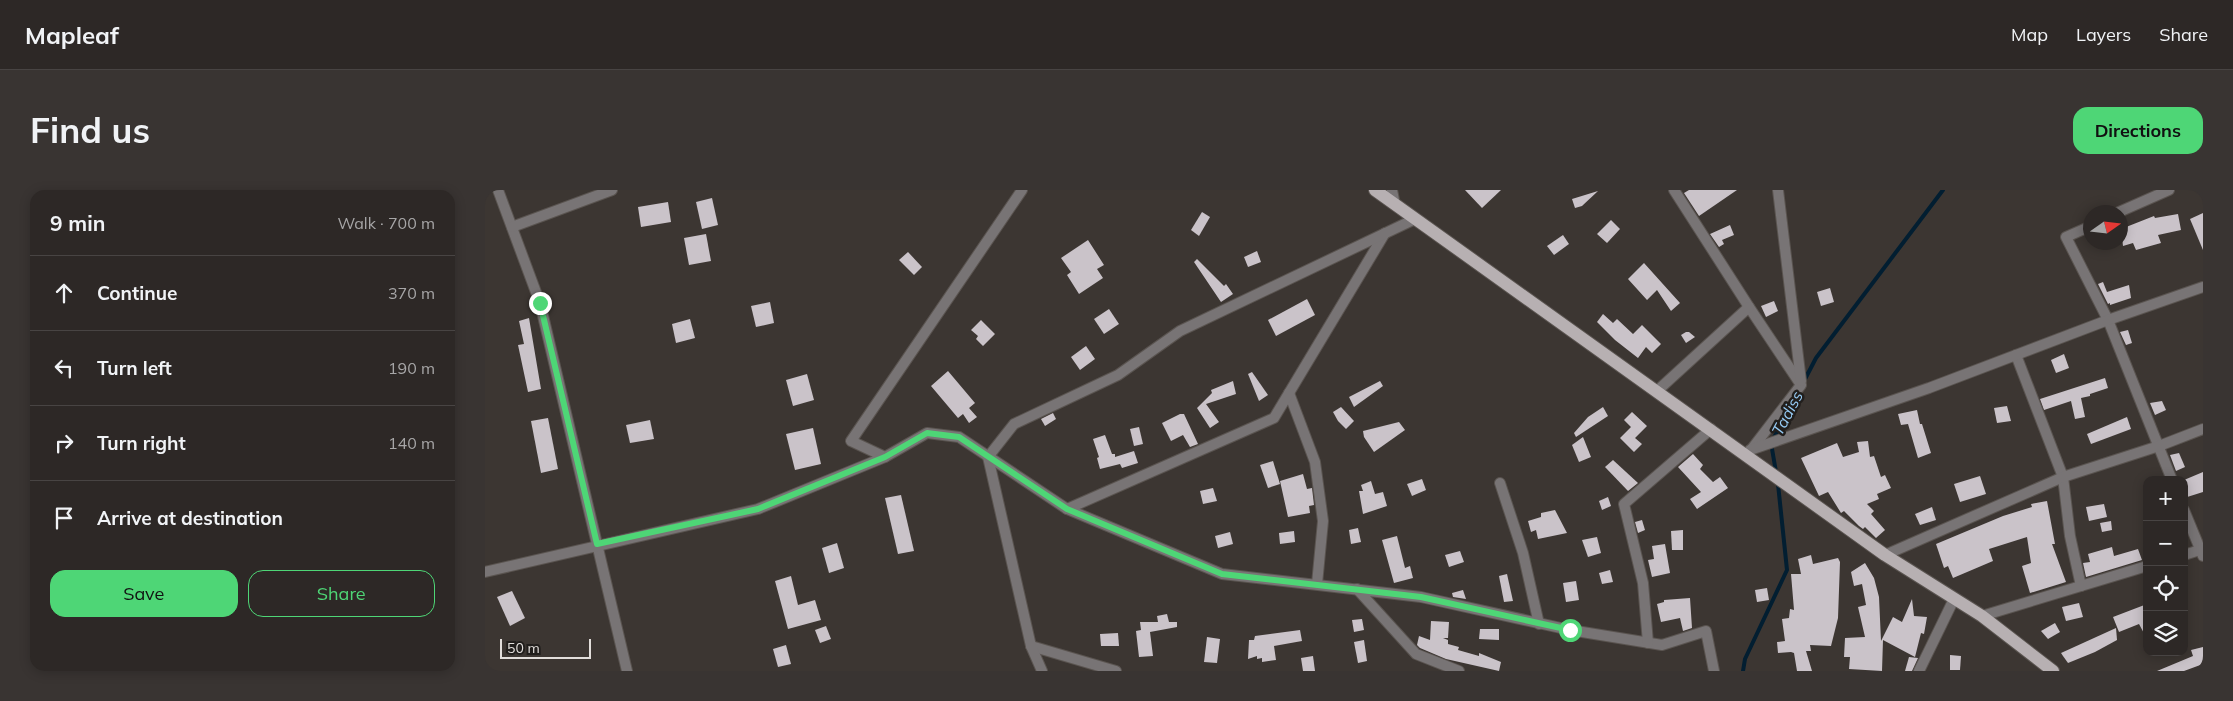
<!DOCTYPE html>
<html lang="en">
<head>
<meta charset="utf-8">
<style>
  :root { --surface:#2d2826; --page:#393432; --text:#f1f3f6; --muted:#a7a6a7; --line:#484443; --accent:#4ed676 }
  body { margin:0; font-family:Mulish,sans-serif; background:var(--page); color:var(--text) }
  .controls { position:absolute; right:15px; bottom:15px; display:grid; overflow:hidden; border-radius:10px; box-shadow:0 2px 12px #0003 }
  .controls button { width:45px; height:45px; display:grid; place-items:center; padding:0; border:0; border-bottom:1px solid var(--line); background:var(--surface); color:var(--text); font:25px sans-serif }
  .compass { position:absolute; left:1598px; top:15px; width:45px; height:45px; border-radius:50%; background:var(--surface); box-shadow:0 2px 12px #0003; rotate:76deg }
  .scale { position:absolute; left:15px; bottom:12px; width:91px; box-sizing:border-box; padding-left:5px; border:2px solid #e2dedb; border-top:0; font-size:14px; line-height:18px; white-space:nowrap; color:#e2dedb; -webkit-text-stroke:4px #211e1c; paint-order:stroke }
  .stop { position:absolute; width:15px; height:15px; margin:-11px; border:4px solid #4ed676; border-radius:50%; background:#fff }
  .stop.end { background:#4ed676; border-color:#fff; box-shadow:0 1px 5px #0008 }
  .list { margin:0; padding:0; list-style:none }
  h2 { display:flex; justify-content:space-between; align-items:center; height:65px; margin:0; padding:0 20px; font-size:21px }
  h2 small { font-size:16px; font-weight:400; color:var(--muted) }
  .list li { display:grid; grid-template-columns:32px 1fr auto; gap:15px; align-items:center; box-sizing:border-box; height:75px; padding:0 20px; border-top:1px solid var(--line) }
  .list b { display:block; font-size:19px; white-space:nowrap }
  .list em { font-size:16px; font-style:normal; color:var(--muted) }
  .actions { display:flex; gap:10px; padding:15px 20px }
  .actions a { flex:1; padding:11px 0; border:1px solid var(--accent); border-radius:15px; text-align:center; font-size:18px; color:var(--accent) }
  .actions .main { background:var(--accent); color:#111 }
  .icon { flex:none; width:28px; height:28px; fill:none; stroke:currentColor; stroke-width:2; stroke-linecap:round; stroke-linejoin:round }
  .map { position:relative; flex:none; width:1718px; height:481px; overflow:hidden; border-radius:15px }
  header { display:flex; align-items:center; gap:30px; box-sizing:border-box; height:70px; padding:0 25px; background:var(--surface); border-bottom:1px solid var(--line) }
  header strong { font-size:24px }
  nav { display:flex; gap:28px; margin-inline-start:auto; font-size:18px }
  .intro { display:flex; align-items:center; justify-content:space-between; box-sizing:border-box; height:120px; padding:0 30px }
  h1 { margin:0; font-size:35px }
  .button { padding:12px 22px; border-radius:15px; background:var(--accent); color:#111; font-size:18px; font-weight:700 }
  main { display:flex; gap:30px; padding:0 30px }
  aside { flex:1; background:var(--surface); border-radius:15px; box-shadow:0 2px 12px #0003 }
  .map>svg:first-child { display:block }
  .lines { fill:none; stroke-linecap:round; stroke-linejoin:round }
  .stream { stroke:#021e31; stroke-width:4 }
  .building { fill:#cac3c9 }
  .street-casing { stroke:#5a5450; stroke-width:12 }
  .primary-casing { stroke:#5a5450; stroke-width:14 }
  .street { stroke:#787475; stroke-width:10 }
  .primary { stroke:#b7b0b2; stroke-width:12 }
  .route { stroke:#4ed676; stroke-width:6 }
  .labels { text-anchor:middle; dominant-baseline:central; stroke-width:5; stroke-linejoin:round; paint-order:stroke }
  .water-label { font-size:16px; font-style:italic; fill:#96cbf5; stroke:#211e1c }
</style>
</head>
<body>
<header>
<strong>Mapleaf</strong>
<nav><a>Map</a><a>Layers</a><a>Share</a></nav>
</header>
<div class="intro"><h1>Find us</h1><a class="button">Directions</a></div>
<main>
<aside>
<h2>9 min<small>Walk · 700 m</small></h2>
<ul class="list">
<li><svg class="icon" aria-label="ahead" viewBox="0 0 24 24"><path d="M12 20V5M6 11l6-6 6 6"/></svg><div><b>Continue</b></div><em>370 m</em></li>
<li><svg class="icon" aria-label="left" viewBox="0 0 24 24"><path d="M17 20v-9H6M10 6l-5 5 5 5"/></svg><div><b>Turn left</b></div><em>190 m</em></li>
<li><svg class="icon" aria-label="right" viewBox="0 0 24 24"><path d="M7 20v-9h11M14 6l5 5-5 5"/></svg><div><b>Turn right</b></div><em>140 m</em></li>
<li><svg class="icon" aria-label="arrive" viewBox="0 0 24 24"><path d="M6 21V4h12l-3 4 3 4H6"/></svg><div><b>Arrive at destination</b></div></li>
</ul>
<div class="actions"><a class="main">Save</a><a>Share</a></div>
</aside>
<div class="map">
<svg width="1718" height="481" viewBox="0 0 1718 481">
  <rect width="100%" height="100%" fill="#3c3632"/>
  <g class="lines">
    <g class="stream">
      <polyline points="1318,193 1331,168 1458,0"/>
      <polyline points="1291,282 1286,253 1307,214"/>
      <polyline points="1258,481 1260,469 1302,380 1293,294"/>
    </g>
  </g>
  <g class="building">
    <polygon points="980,0 1016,0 997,18"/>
    <polygon points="1204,0 1252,0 1214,26 1199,3"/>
    <polygon points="1113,1 1097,16 1090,18 1087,9"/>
    <polygon points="227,8 233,35 217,39 211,12"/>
    <polygon points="183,12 186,32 156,37 153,17"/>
    <polygon points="717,22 725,27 714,46 706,40"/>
    <polygon points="1718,23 1718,60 1705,29"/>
    <polygon points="1693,24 1696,40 1673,45 1676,53 1651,60 1648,53 1638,56 1636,39 1669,26 1670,28"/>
    <polygon points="1126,30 1135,39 1122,53 1112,44"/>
    <polygon points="1245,35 1249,45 1237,50 1239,54 1234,57 1225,44"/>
    <polygon points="221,44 226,71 204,75 199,48"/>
    <polygon points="1078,45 1084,54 1069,65 1062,56"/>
    <polygon points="603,50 619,75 612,79 618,88 594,104 582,85 586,82 576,68"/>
    <polygon points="772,61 776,72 763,77 759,67"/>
    <polygon points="423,62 437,77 429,85 414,70"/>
    <polygon points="712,69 739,96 741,94 748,104 736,112 709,72"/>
    <polygon points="1159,73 1195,113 1186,121 1172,100 1162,110 1143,89"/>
    <polygon points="1618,92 1622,102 1644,95 1646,108 1625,115 1625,113 1623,114 1613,94"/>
    <polygon points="1345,98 1349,112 1336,116 1332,102"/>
    <polygon points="822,109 830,125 791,146 783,130"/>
    <polygon points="1289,111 1293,121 1281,127 1276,116"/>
    <polygon points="285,112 289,133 271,137 266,116"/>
    <polygon points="624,119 634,134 619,144 609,129"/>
    <polygon points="1118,124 1128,133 1132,129 1148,144 1157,135 1176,154 1167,163 1161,157 1153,168 1130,150 1112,132"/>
    <polygon points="44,128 56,199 43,202 33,155 39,154 34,131"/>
    <polygon points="205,129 210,148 191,153 187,134"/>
    <polygon points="496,130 510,144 498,156 491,149 493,146 486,140"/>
    <polygon points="1643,140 1647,153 1641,155 1635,142"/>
    <polygon points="1201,142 1204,142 1210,147 1201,153 1196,145"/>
    <polygon points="601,156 610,169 595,180 586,167"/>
    <polygon points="1579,164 1584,178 1571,183 1566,170"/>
    <polygon points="463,181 490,213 484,218 492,227 484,233 478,224 473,228 446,196"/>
    <polygon points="767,182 783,205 774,211 763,184"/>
    <polygon points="322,184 329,210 308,216 301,190"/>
    <polygon points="1620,188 1623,198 1605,204 1605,206 1596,208 1600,227 1590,229 1586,211 1559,220 1555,209"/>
    <polygon points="748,191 751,204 721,214 734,232 725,238 712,218 727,203 726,200"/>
    <polygon points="895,191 898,196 869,217 864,207"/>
    <polygon points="1677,211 1681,220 1670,225 1665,213"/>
    <polygon points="1522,216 1526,231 1512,233 1509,218"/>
    <polygon points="856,217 869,231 861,239 853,231 848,222"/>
    <polygon points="1118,217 1123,226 1091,247 1089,243 1103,227"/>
    <polygon points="1432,220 1435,234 1437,234 1446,263 1433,268 1423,234 1416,235 1413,224"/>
    <polygon points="1147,222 1162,236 1150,248 1157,254 1149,262 1135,248 1146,237 1139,230"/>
    <polygon points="568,223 571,229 560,236 556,229"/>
    <polygon points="695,224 699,224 713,254 705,257 698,245 686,251 677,233"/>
    <polygon points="1642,227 1646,239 1606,254 1602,244"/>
    <polygon points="63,228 73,279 56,283 46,231"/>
    <polygon points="165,230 169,249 145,253 141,235"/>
    <polygon points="914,232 920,240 889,262 879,247 878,241"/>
    <polygon points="654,237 658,254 649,256 645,239"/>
    <polygon points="328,238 336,274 310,280 301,244"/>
    <polygon points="620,245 627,264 630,264 630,267 649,261 653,273 637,278 635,274 615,279 612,268 614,267 608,249"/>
    <polygon points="1098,247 1106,267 1094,272 1087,255"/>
    <polygon points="1383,251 1385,267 1389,266 1396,287 1400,285 1406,298 1392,304 1394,309 1382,314 1389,321 1386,324 1400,340 1391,348 1380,337 1378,339 1374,336 1359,321 1356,323 1343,302 1334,306 1316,268 1352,253 1358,267 1374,262 1372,252"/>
    <polygon points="1694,263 1700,277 1691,281 1685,265"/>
    <polygon points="1208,264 1218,275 1215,279 1228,292 1235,287 1243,298 1212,319 1205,309 1216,302 1193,277"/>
    <polygon points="1128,270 1153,293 1143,301 1120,277"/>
    <polygon points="788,271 795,294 783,298 775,275"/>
    <polygon points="1718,282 1718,302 1699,308 1699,290"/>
    <polygon points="818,284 822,299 827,298 829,315 824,316 825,323 803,327 795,291"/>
    <polygon points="1495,286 1501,304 1475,312 1469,294"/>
    <polygon points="937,289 941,300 927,306 922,294"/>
    <polygon points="886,291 890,304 898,302 902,316 878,324 874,301 878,301 876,295"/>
    <polygon points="728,298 732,311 718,314 715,301"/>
    <polygon points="416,305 429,361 413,364 400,308"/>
    <polygon points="1123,307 1126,316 1117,320 1114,311"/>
    <polygon points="1562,311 1570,354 1567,354 1581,392 1545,403 1537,376 1546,373 1542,347 1504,359 1508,371 1468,388 1463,376 1459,378 1451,354 1518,326 1547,317 1546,314"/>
    <polygon points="1619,314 1622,327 1604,331 1601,317"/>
    <polygon points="1447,317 1451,330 1435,335 1430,324"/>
    <polygon points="1070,320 1082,343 1053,349 1051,340 1046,342 1043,331 1056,327 1056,323"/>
    <polygon points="1157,330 1160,340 1153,343 1150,332"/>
    <polygon points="1626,331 1627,340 1617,342 1615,333"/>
    <polygon points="873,338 876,352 866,354 864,340"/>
    <polygon points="1198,340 1198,360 1187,360 1186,341"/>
    <polygon points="809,341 810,352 795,354 794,343"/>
    <polygon points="745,342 748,354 733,358 730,346"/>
    <polygon points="912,346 920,378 925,376 928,388 909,393 897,350"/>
    <polygon points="1112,347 1116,363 1103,367 1097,350"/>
    <polygon points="352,353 359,378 344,383 337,358"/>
    <polygon points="1180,354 1185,383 1167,387 1163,370 1169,369 1167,356"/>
    <polygon points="1627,357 1629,366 1653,359 1657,370 1601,387 1598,373 1605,372 1603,364"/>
    <polygon points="975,361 979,372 964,377 960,365"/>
    <polygon points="1326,365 1328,374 1353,368 1355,372 1353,428 1346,456 1325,455 1326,461 1321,461 1327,481 1312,481 1309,463 1306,462 1293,463 1292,452 1300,451 1297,429 1304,428 1305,419 1309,420 1306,384 1316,384 1313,369"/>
    <polygon points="1380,373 1389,388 1394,407 1396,451 1408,427 1417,432 1427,409 1429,426 1442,427 1439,444 1436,443 1430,467 1398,450 1397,481 1364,479 1365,467 1359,467 1360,448 1380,447 1373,417 1381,415 1377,394 1369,396 1366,382"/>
    <polygon points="1125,380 1128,392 1117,394 1114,383"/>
    <polygon points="1022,384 1028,411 1019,412 1014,386"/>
    <polygon points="306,386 313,415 330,410 336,430 303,439 290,391"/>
    <polygon points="1091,391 1094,410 1081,412 1078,393"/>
    <polygon points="1282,398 1284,410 1272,412 1270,400"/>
    <polygon points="978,400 981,409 968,407 967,403"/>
    <polygon points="27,401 40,428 25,436 12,407"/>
    <polygon points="1205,408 1207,438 1198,441 1195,428 1176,432 1172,414 1179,412 1179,410"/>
    <polygon points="1594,413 1598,427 1581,431 1577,417"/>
    <polygon points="1662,414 1662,449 1654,434 1634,442 1628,427"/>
    <polygon points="682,424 684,432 692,432 692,437 665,442 668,466 654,467 651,441 656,440 655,432 673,432 672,426"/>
    <polygon points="877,429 879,440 869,442 867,430"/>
    <polygon points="946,431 964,432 963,448 958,448 963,450 963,454 974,457 973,460 994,466 994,463 1016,472 1014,481 961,469 935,458 932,455 934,446 945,450"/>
    <polygon points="1570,433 1575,442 1563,449 1556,441"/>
    <polygon points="341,436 346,449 335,453 330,440"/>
    <polygon points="1631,438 1632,450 1610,462 1583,473 1578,466 1576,463"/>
    <polygon points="995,439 1014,439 1014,450 994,449"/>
    <polygon points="815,440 817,451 789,456 791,470 777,472 777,468 772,469 772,466 763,469 764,450 769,450 770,446"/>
    <polygon points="633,443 634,456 616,456 615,444"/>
    <polygon points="722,447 735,449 732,473 719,472"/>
    <polygon points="879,450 882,471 873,473 869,452"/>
    <polygon points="301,455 306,474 293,477 288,459"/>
    <polygon points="1718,457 1718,474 1699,481 1672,481 1708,466 1706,460"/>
    <polygon points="1465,465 1476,466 1475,480 1465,480"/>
    <polygon points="828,466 830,481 818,481 816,468"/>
    <polygon points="1424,467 1433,468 1427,481 1420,481"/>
  </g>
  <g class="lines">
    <defs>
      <g id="street">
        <polyline points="13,0 55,113 142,481"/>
        <polyline points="537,0 366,251 400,267 442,243 474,247 582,319 737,384 936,407 1085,440 1177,455 1221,441 1229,481"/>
        <polyline points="907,0 910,15"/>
        <polyline points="1189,0 1264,117 1316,195 1266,260"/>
        <polyline points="1293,0 1316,191"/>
        <polyline points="1634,22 1684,0"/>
        <polyline points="1606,36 1581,47 1623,130 1687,290"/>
        <polyline points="27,37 127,0"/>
        <polyline points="1531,165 1578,287 1585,346 1596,396"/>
        <polyline points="1172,201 1264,117"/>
        <polyline points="804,203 830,272 838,331 832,394"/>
        <polyline points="1265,260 1444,198 1623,130 1718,97"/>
        <polyline points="1015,293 1038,363 1054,434"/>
        <polyline points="582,319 789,228 900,43"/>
        <polyline points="1699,320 1718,366"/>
        <polyline points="1400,365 1578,287 1674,256 1718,239"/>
        <polyline points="1699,365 1718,359"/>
        <polyline points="0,382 273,319 400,267"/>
        <polyline points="872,399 931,464 974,481"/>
        <polyline points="1497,426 1662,376"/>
        <polyline points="1163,453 1158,393 1139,314 1226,239"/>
        <polyline points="546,456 631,481"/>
        <polyline points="557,481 546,456 503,267 529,234 633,185 695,141 930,29"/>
        <polyline points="1434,481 1469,409"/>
      </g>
      <polyline id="primary" points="890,0 1400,365 1497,426 1568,481"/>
    </defs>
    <use href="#street" class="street-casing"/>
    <use href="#primary" class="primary-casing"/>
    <use href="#street" class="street"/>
    <use href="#primary" class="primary"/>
  </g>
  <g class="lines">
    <polyline class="route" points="55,113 112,354 273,319 400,267 442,243 474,247 582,319 737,384 936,407 1085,440"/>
  </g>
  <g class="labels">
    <g class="water-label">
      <text transform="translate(1302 223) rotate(-62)">Tadiss</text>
    </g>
  </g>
</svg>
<div class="controls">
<button>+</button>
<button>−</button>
<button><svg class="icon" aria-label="locate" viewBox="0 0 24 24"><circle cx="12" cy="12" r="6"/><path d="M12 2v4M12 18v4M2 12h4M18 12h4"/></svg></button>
<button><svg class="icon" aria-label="layers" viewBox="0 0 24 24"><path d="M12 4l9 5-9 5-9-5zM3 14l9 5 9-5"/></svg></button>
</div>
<svg class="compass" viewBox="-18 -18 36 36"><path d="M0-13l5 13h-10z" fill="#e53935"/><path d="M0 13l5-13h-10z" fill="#a7a6a7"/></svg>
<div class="scale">50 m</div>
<div class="stop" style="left:1085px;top:440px"></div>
<div class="stop end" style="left:55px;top:113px"></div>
</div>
</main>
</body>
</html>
